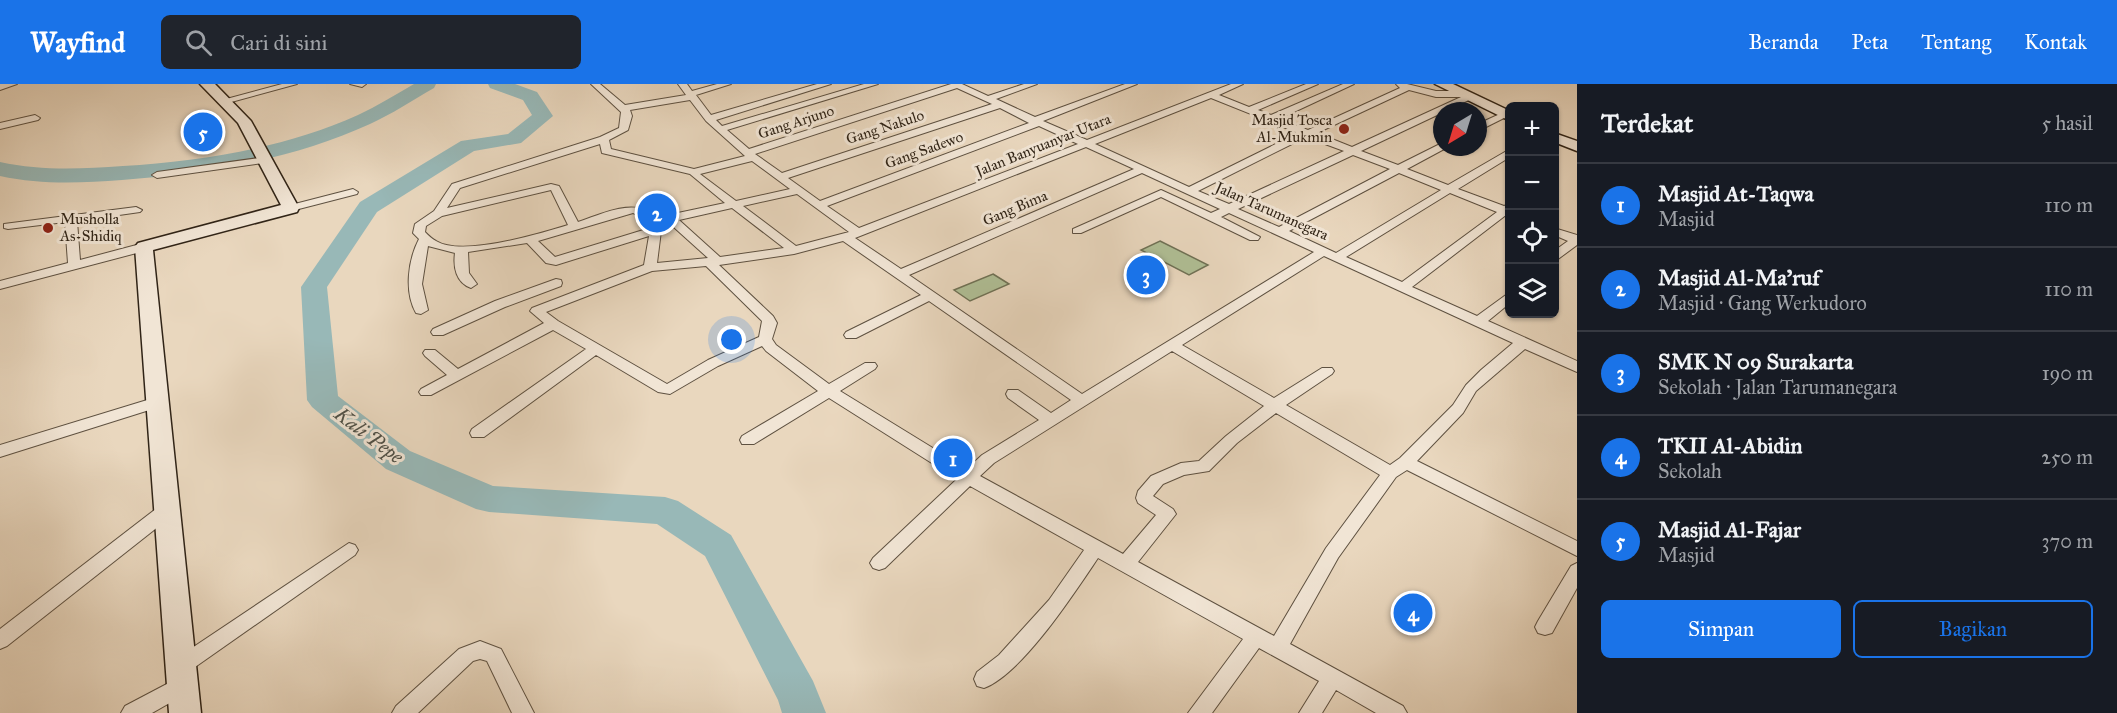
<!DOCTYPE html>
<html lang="id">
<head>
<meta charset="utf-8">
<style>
  :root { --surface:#171b24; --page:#20242c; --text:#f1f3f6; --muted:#9ea1a6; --line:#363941; --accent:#1a73e8 }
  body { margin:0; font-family:"IM FELL Great Primer",serif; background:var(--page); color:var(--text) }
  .controls { position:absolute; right:18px; top:18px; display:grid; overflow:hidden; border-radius:9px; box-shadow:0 2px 4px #0004 }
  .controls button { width:54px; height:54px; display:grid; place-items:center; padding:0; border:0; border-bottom:2px solid var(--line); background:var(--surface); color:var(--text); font:30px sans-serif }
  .compass { position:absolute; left:1433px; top:18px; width:54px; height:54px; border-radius:50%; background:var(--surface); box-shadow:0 2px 4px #0004; rotate:218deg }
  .you { position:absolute; left:732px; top:256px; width:21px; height:21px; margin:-15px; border:4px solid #fff; border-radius:50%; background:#1a73e8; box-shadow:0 0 0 9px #1a73e833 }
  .badge { display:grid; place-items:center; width:39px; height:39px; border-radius:50%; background:var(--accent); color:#fff; font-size:20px; font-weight:700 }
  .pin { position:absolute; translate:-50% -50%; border:3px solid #fff; box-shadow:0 2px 6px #0006 }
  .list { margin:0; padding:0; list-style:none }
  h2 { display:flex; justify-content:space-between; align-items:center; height:78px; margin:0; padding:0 24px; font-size:26px }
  h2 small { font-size:20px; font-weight:400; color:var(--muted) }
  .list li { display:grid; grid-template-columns:39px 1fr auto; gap:18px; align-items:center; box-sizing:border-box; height:84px; padding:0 24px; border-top:2px solid var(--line) }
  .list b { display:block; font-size:22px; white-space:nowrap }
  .list p { margin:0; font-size:20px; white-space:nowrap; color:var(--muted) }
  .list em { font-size:20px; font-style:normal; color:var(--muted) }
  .actions { display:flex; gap:12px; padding:18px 24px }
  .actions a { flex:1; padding:14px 0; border:2px solid var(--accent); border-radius:9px; text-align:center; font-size:21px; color:var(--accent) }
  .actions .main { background:var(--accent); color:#fff }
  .icon { flex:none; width:33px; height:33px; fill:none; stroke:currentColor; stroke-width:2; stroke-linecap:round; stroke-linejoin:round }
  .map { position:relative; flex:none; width:1577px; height:629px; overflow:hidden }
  header { display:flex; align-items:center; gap:36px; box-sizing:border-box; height:84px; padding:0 30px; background:var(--accent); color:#fff }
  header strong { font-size:28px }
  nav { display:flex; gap:33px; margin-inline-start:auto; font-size:21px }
  .search { width:420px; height:54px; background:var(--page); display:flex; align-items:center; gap:15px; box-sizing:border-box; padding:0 21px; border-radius:9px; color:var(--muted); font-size:22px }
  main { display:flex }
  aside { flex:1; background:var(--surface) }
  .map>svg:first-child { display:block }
  .green { fill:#b0bf96; stroke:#707256; stroke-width:1.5 }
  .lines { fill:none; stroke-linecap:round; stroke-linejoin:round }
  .river { fill:#98b8b7; fill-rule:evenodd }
  .street-casing { stroke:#5e5141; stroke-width:2 }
  .secondary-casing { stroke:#302417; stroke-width:3 }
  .street { fill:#f1e5d5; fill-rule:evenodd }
  .secondary { fill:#f1e5d5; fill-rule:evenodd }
  .poi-dot { fill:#8f2418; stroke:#f1e5d5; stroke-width:2 }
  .labels { text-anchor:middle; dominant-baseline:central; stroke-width:6; stroke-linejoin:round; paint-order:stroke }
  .far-poi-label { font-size:15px; fill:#302417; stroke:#f1e5d5; text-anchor:end }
  .far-street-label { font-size:15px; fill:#302417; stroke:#f1e5d5 }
  .water-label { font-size:20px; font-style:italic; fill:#4f5047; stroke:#f1e5d5 }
</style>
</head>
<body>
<header>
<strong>Wayfind</strong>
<div class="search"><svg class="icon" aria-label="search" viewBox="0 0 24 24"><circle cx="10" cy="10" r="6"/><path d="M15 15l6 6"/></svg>Cari di sini</div>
<nav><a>Beranda</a><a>Peta</a><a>Tentang</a><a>Kontak</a></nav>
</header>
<main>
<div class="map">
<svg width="1577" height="629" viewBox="0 0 1577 629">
  <rect width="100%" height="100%" fill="#e9d7be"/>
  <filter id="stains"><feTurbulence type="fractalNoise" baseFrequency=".00333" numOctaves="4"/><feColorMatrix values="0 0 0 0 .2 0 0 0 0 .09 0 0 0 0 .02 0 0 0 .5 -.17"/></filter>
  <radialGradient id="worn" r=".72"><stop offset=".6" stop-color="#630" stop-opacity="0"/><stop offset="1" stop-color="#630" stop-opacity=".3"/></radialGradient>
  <g class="green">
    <polygon points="1160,157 1208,181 1189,191 1141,166"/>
    <polygon points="993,190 1009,200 970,217 954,206"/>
  </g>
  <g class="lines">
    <g class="river">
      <path d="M414,0H436L434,4C413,16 392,30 370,40C293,75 207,90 122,96C81,99 41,101 0,92V78C41,87 81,85 123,82C203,77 284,64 358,31C377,22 395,11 414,0Z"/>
      <polygon points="488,0 515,0 537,8 553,32 521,59 474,67 377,128 327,203 338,312 410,367 493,402 665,413 678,417 731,451 813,597 826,629 782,629 778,616 705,472 657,440 489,428 476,425 386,385 312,323 307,316 301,203 360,118 461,57 508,50 532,31 523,16 490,4"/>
    </g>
    <defs>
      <g id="street">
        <polygon points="0,0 17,0 0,6"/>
        <polygon points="282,0 297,0 224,20 219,17"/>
        <polygon points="350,0 366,0 362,3"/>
        <path d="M591,0H600L625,21L686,11L678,0H687L692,7L717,0H731L696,11L711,31L817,0H831L716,36L722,42L864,0H878L727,46L749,65L951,0H962L988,12L1024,0H1037L996,15L1035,33L1125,0H1137L1043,37L1087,56L1231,0H1243L1219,11L1249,23L1306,0H1318L1258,26L1271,31L1343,0H1354L1279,35L1308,46L1400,4L1396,0H1407L1436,7H1461L1465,11H1471V15L1361,67L1398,81L1442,59V63L1446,64L1407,85L1448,101L1510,65V73L1458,105L1504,122L1510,120V132L1506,131L1412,203L1477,232L1510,208V219L1488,237L1577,277V288L1525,265L1476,307L1463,329L1417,377L1577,457V472L1407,386L1396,393L1338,474L1290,560L1403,622L1407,629H1376L1336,606L1322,629H1299L1319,597L1259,564L1212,629H1188L1243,555L1098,474C1075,508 1022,590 984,604L977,602L974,595L977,588L999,571L1049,516L1084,466L970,402L885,484L879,486L873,484L870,479L873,474L957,395L829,314L754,360H742L740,356L742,352L818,307L766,267L762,262L718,282L670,310L658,308L596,271L484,353H472L470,349L472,345L586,265L553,246L431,311H421L419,308L421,305L447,291L425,272L423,269L425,266H435L458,285L544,239L530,227L532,224L644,181L649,152L556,181L546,179L527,159L468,168L469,189L477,200L471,204C456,199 453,183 455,169L428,162L422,200L428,226L421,230L416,229C404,208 408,176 419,155L413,149L415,140L434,127L452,100L600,53L619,44L621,28ZM957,4L992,20L782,89L755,70ZM1409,6L1436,13H1461L1352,63L1317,49ZM1211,14L1298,49L1189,103L1095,60ZM690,16L706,37L745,72L694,85L611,65L609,56L628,46L632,32L630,26ZM1000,24L1029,39L820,117L788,94ZM1039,42L1078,60L859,144L827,122ZM1306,53L1344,67L1229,120L1198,107ZM600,60L602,69L690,90L725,119L659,133C634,113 605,129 578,138L559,102L551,100L447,124L460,104ZM1086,63L1134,85L901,185L855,154ZM1353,71L1390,85L1279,143L1238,125ZM752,77L790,105L736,117L700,90ZM1142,89L1220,125L1211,129L1161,106L1073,145V149H1081L1161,113L1250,156H1258L1260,153L1221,133L1229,129L1314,168L1082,310L909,191ZM1399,89L1441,106L1336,169L1289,147ZM551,106L568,141C539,150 462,173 436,157C432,155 428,151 425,148L426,142L442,132ZM1450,109L1497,128L1402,198L1346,173ZM797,110L849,148L796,162L743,122ZM732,124L784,164L720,173L679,136ZM633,129L649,136L651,138L650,144L555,173L538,157ZM668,138L708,174L657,179L662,139ZM843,157L921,211L846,248L844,251L846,254H856L929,217L1071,316L1051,329L1018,306H1008L1006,310L1008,314L1039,336L982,371L967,385L840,307L875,285L877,282L875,279H865L829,300L776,261L772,255L777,239L773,232L719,181L794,170ZM1324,172L1513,259L1481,286L1466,301L1453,321L1400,374L1390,381L1286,321L1332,290L1334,287L1332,284H1322L1274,314L1182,261ZM706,182L762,237L759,253L708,276L667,300L558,237L546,228L652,187ZM1172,267L1264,322L1226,352L1199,377L1181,379L1151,392L1138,407L1136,414L1138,419L1156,431L1123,470L980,392L994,379ZM1276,329L1380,391L1326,464L1274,552L1138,478L1176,430L1173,425L1153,412L1163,400L1184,391L1209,387L1237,359Z"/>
        <polygon points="1502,29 1508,29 1510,31 1478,47 1478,40"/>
        <polygon points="35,31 40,34 38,36 0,45 0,39"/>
        <polygon points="266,73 271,76 270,78 157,94 152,91 157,88"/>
        <polygon points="353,105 358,108 357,110 291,127 285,124 287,122"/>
        <polygon points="136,123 142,126 140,128 77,137 80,176 144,159 148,160 148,166 0,205 0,197 68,179 65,138 8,145 4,144 4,140"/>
        <polygon points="1554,144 1577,151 1577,161 1554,178 1554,167 1568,157 1554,151"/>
        <polygon points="556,195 561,196 562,199 561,202 505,223 443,251 433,251 431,248 433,245 495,217"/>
        <polygon points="157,313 165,318 162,322 0,373 0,361"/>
        <polygon points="167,419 173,421 176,426 173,431 7,562 0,565 0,545 161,421"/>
        <polygon points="349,459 355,461 358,466 355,471 188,588 181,591 174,588 171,582 174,576"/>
        <polygon points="1577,479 1577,504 1552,549 1545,551 1538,549 1535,543 1538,537 1571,482"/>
        <polygon points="480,557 501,565 534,629 512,629 487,577 480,575 473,577 418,629 392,629 396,622 459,565"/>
        <polygon points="182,592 189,594 192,601 189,608 152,629 121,629 125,622"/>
      </g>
      <g id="secondary">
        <polygon points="200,0 215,0 251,37 299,124 297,128 153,166 201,629 169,629 135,163 138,159 281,121 238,39"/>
        <polygon points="1435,0 1453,0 1510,27 1510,37"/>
        <polygon points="1554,49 1577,57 1577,67 1554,58"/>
      </g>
    </defs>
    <use href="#street" class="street-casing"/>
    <use href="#secondary" class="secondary-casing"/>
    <use href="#street" class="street"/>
    <use href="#secondary" class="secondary"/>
  </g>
  <g class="poi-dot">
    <circle cx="1344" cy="45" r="6"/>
    <circle cx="48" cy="144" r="6"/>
  </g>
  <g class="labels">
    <g class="far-poi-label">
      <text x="1332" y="36">Masjid Tosca<tspan x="1332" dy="17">Al-Mukmin</tspan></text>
      <text x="60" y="135" text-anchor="start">Musholla<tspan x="60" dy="17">As-Shidiq</tspan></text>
    </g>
    <g class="far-street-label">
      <text transform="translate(796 38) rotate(-18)">Gang Arjuno</text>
      <text transform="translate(885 43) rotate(-18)">Gang Nakulo</text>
      <text transform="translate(1043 61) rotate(-22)">Jalan Banyuanyar Utara</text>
      <text transform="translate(924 66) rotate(-20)">Gang Sadewo</text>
      <text transform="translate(1015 124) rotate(-23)">Gang Bima</text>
      <text transform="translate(1272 127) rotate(24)">Jalan Tarumanegara</text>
    </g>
    <g class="water-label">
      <text transform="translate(369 351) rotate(37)">Kali Pepe</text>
    </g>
  </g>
  <rect width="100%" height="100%" filter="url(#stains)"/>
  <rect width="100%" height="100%" fill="url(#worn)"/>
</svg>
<div class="controls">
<button>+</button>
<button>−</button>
<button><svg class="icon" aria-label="locate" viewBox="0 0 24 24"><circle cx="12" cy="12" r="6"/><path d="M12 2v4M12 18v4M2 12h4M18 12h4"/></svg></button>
<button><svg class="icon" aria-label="layers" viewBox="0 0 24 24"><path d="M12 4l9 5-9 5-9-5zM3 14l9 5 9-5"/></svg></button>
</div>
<svg class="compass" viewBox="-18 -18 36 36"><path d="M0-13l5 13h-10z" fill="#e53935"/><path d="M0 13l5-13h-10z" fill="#9ea1a6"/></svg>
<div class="you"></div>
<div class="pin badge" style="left:953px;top:374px">1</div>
<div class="pin badge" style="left:657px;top:129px">2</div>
<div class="pin badge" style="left:1146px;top:191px">3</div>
<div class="pin badge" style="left:1413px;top:529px">4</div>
<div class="pin badge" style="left:203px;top:48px">5</div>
</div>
<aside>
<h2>Terdekat<small>5 hasil</small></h2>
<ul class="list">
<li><span class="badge">1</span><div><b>Masjid At-Taqwa</b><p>Masjid</p></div><em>110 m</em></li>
<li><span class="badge">2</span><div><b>Masjid Al-Ma'ruf</b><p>Masjid · Gang Werkudoro</p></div><em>110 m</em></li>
<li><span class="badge">3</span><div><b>SMK N 09 Surakarta</b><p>Sekolah · Jalan Tarumanegara</p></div><em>190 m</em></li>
<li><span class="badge">4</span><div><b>TKII Al-Abidin</b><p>Sekolah</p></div><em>250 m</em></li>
<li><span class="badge">5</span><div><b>Masjid Al-Fajar</b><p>Masjid</p></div><em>370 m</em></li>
</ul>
<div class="actions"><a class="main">Simpan</a><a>Bagikan</a></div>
</aside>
</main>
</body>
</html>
